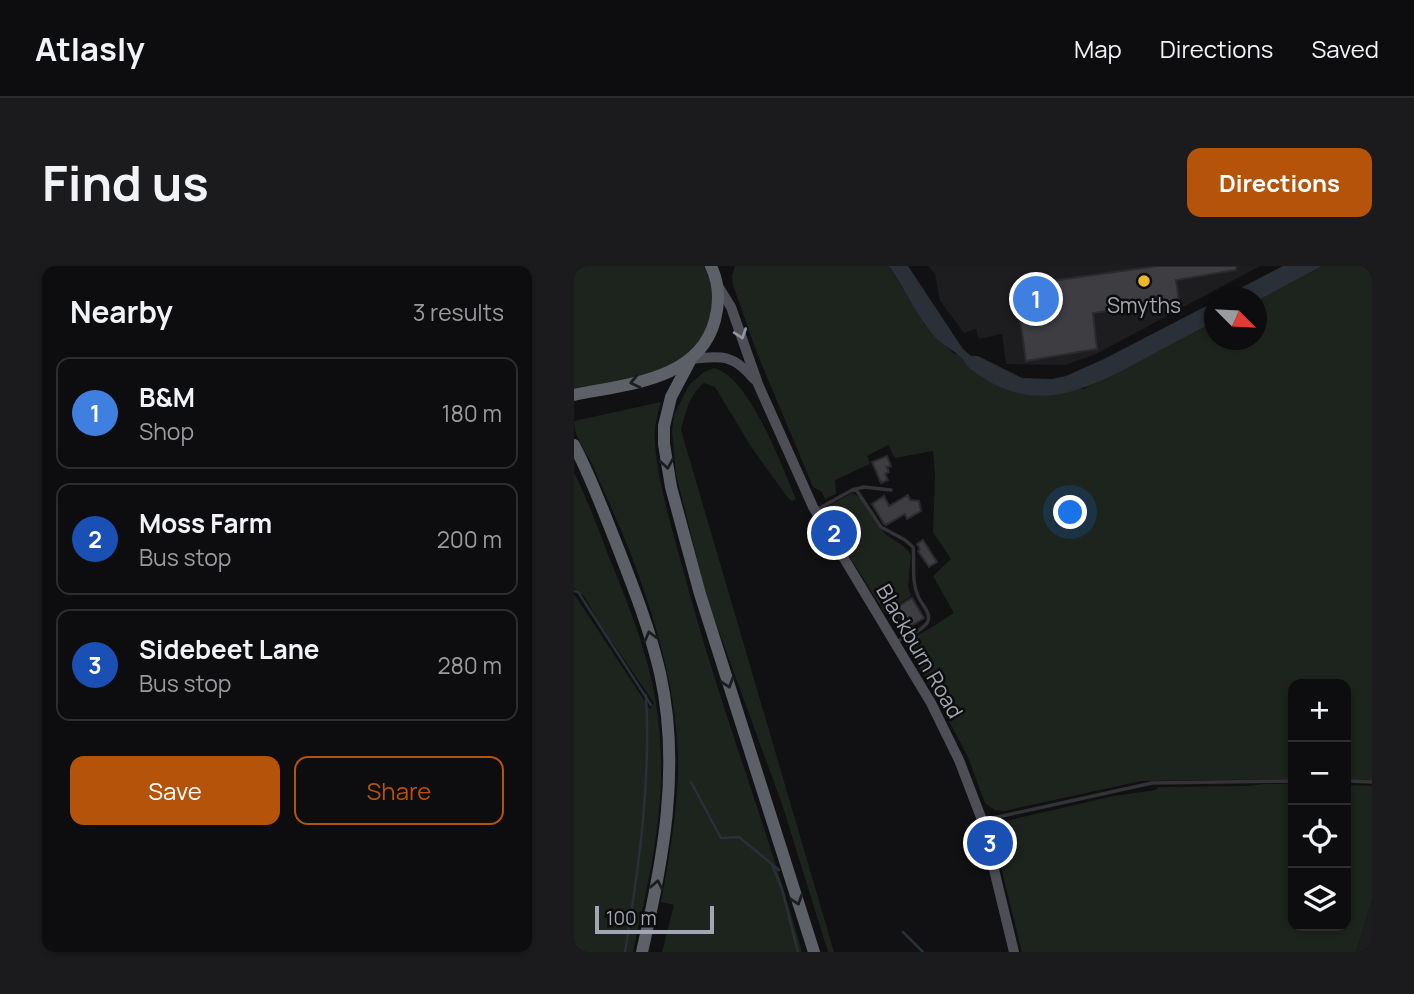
<!DOCTYPE html>
<html lang="en">
<head>
<meta charset="utf-8">
<style>
  :root { --surface:#0d0c0e; --page:#1b1a1c; --text:#f1f3f6; --muted:#9a9b9e; --line:#2d2c2e; --accent:#b45309 }
  body { margin:0; font-family:Manrope,sans-serif; background:var(--page); color:var(--text) }
  .controls { position:absolute; right:21px; bottom:21px; display:grid; overflow:hidden; border-radius:14px; box-shadow:0 2px 5px #0004 }
  .controls button { width:63px; height:63px; display:grid; place-items:center; padding:0; border:0; border-bottom:2px solid var(--line); background:var(--surface); color:var(--text); font:35px sans-serif }
  .compass { position:absolute; left:630px; top:21px; width:63px; height:63px; border-radius:50%; background:var(--surface); box-shadow:0 2px 5px #0004; rotate:114deg }
  .scale { position:absolute; left:21px; bottom:18px; width:119px; box-sizing:border-box; padding-left:7px; border:4px solid #a2a6b2; border-top:0; font-size:19px; line-height:24px; white-space:nowrap; color:#a2a6b2; -webkit-text-stroke:5px #0c0c0d; paint-order:stroke }
  .you { position:absolute; left:497px; top:247px; width:24px; height:24px; margin:-18px; border:5px solid #fff; border-radius:50%; background:#1a73e8; box-shadow:0 0 0 10px #1a73e833 }
  .badge { display:grid; place-items:center; width:46px; height:46px; border-radius:50%; background:var(--accent); color:#fff; font-size:23px; font-weight:700 }
  .pin { position:absolute; translate:-50% -50%; border:4px solid #fff; box-shadow:0 2px 7px #0006 }
  .list { margin:0; padding:0; list-style:none }
  h2 { display:flex; justify-content:space-between; align-items:center; height:91px; margin:0; padding:0 28px; font-size:30px }
  h2 small { font-size:23px; font-weight:400; color:var(--muted) }
  .list li { display:grid; grid-template-columns:46px 1fr auto; gap:21px; align-items:center; box-sizing:border-box; height:112px; margin:0 14px 14px; padding:0 14px; border:2px solid var(--line); border-radius:14px }
  .list b { display:block; font-size:26px; white-space:nowrap }
  .list p { margin:0; font-size:23px; white-space:nowrap; color:var(--muted) }
  .list em { font-size:23px; font-style:normal; color:var(--muted) }
  .actions { display:flex; gap:14px; padding:21px 28px }
  .actions a { flex:1; padding:16px 0; border:2px solid var(--accent); border-radius:14px; text-align:center; font-size:24px; color:var(--accent) }
  .actions .main { background:var(--accent); color:#fff }
  .icon { flex:none; width:38px; height:38px; fill:none; stroke:currentColor; stroke-width:2; stroke-linecap:round; stroke-linejoin:round }
  .map { position:relative; flex:none; width:798px; height:686px; overflow:hidden; border-radius:14px }
  header { display:flex; align-items:center; gap:42px; box-sizing:border-box; height:98px; padding:0 35px; background:var(--surface); border-bottom:2px solid var(--line) }
  header strong { font-size:33px }
  nav { display:flex; gap:38px; margin-inline-start:auto; font-size:24px }
  .intro { display:flex; align-items:center; justify-content:space-between; box-sizing:border-box; height:168px; padding:0 42px }
  h1 { margin:0; font-size:49px }
  .button { padding:18px 32px; border-radius:14px; background:var(--accent); color:#fff; font-size:24px; font-weight:700 }
  main { display:flex; gap:42px; padding:0 42px }
  aside { flex:1; background:var(--surface); border-radius:14px; box-shadow:0 2px 5px #0004 }
  .map>svg:first-child { display:block }
  .built { fill:#1d1d1f }
  .green { fill:#1d241e }
  .water { fill:#293037 }
  .lines { fill:none; stroke-linecap:round; stroke-linejoin:round }
  .stream { stroke:#293037; stroke-width:2.5 }
  .building { fill:#3d3d42; stroke:#2b2b2e; stroke-width:2 }
  .lane { stroke:#323237; stroke-width:3.5 }
  .primary { stroke:#4e4f56; stroke-width:10 }
  .highway { stroke:#5e6068; stroke-width:12 }
  .oneway { stroke:#9195a0 }
  .oneway2 { stroke:#1c1d1f }
  .poi-dot { fill:#ecb62f; stroke:#0c0c0d; stroke-width:2.5 }
  .labels { text-anchor:middle; dominant-baseline:central; stroke-width:5; stroke-linejoin:round; paint-order:stroke }
  .poi-label { font-size:21px; fill:#a2a6b2; stroke:#0c0c0d }
  .street-label { font-size:21px; fill:#a2a6b2; stroke:#0c0c0d }
</style>
</head>
<body>
<header>
<strong>Atlasly</strong>
<nav><a>Map</a><a>Directions</a><a>Saved</a></nav>
</header>
<div class="intro"><h1>Find us</h1><a class="button">Directions</a></div>
<main>
<aside>
<h2>Nearby<small>3 results</small></h2>
<ul class="list">
<li><span class="badge" style="background:#3f7fe0">1</span><div><b>B&amp;M</b><p>Shop</p></div><em>180 m</em></li>
<li><span class="badge" style="background:#1a4fb4">2</span><div><b>Moss Farm</b><p>Bus stop</p></div><em>200 m</em></li>
<li><span class="badge" style="background:#1a4fb4">3</span><div><b>Sidebeet Lane</b><p>Bus stop</p></div><em>280 m</em></li>
</ul>
<div class="actions"><a class="main">Save</a><a>Share</a></div>
</aside>
<div class="map">
<svg width="798" height="686" viewBox="0 0 798 686">
  <rect width="100%" height="100%" fill="#111012"/>
  <g class="built">
    <polygon points="354,0 686,0 522,88 491,99 432,98 428,68 405,73 402,63 390,67 366,35 361,8"/>
    <polygon points="798,634 798,686 782,686"/>
  </g>
  <g class="green">
    <polygon points="0,0 136,0 143,14 139,61 103,102 0,128"/>
    <polygon points="161,0 315,0 351,59 379,87 386,89 401,106 509,123 640,56 640,74 682,74 683,35 748,0 798,0 798,515 772,514 772,418 719,418 719,513 567,515 430,545 421,544 411,537 394,491 357,421 330,376 350,366 380,347 359,310 377,293 359,266 361,208 359,185 321,192 314,179 293,190 296,198 261,214 262,228 251,233 248,226 239,221 183,87 159,19 158,10"/>
    <path d="M140,102C176,111 208,201 222,233L218,235L214,232L178,182L141,121L130,117C115,129 112,146 107,164L260,686H254L208,538L133,333L102,208L98,165L100,149L115,119L130,106Z"/>
    <path d="M87,136C85,144 82,153 81,162C78,197 99,267 109,303C143,433 192,557 228,686H88L100,639L87,636C95,592 103,549 104,504C105,428 81,351 54,281C43,253 30,226 18,198C11,184 0,171 0,155Z"/>
    <path d="M0,207C14,234 24,263 35,291C63,360 85,414 87,491C89,557 73,622 59,686H0V328L76,443L80,437L24,355L11,331L0,322Z"/>
    <path d="M278,227C291,232 298,252 307,263C315,274 329,276 337,289L334,320L337,330L311,347L274,288L254,240Z"/>
    <polygon points="690,518 719,518 719,660 772,660 772,519 798,520 798,634 782,686 448,686 418,565 423,557 540,530 581,524 585,521 674,520"/>
  </g>
  <g class="water">
    <path d="M315,0H334L389,83L397,90H404L448,112L478,113L492,110L530,93L640,36V56C616,68 592,81 568,94C505,128 455,151 393,100C390,89 370,81 361,71C342,50 331,23 315,0Z"/>
    <polygon points="709,0 748,0 683,35 682,32 649,31"/>
  </g>
  <g class="lines">
    <g class="stream">
      <polyline points="0,325 4,326 77,439"/>
      <polyline points="117,516 147,572 165,571 205,604"/>
      <polyline points="198,599 208,623 224,686"/>
      <polyline points="329,666 349,686"/>
      <path d="M51,686C65,601 77,515 72,429"/>
    </g>
  </g>
  <g class="building">
    <polygon points="583,0 662,0 662,4 602,14 605,35 519,47 523,83 452,95 442,27 449,19"/>
    <polygon points="313,190 317,200 313,201 315,206 311,208 314,214 307,217 298,196"/>
    <polygon points="334,229 336,234 345,235 347,245 333,253 331,248 312,259 310,258 298,238 310,230 315,240"/>
    <polygon points="349,274 363,296 355,301 344,285 346,283 343,278"/>
    <polygon points="338,332 350,352 332,363 320,343"/>
  </g>
  <g class="lines">
    <g class="lane">
      <polyline points="282,223 290,221 317,224"/>
      <path d="M242,244L280,223L283,225L307,261L331,274L339,281C341,297 337,315 344,330C347,338 357,346 354,355C351,364 330,371 322,376"/>
      <polyline points="772,515 798,516"/>
      <polyline points="410,554 578,517 719,515"/>
    </g>
    <g class="primary">
      <polyline points="144,20 157,41 184,118 239,241 357,437 385,494 408,554 440,686"/>
      <path d="M118,93C148,89 160,89 180,113"/>
    </g>
    <g class="highway">
      <polyline points="116,95 97,131 90,160 90,178 97,221 126,328 240,686"/>
      <path d="M0,129C52,118 125,115 141,54C146,35 145,17 137,0"/>
      <path d="M0,179C17,211 30,247 44,282C60,323 76,364 86,407C107,501 89,595 68,686"/>
    </g>
  </g>
  <defs><path id="oneway-chevron" d="M-2-3.5L2.5 0L-2 3.5" fill="none" stroke-width="1.6" stroke-linecap="round" stroke-linejoin="round" transform="scale(1.75)"/></defs>
  <use class="oneway" href="#oneway-chevron" transform="translate(167 68) rotate(71)"/>
  <g class="oneway2">
    <use href="#oneway-chevron" transform="translate(61 116) rotate(167)"/>
    <use href="#oneway-chevron" transform="translate(93 198) rotate(81)"/>
    <use href="#oneway-chevron" transform="translate(76 370) rotate(-105)"/>
    <use href="#oneway-chevron" transform="translate(154 417) rotate(72)"/>
    <use href="#oneway-chevron" transform="translate(83 619) rotate(-79)"/>
    <use href="#oneway-chevron" transform="translate(223 634) rotate(72)"/>
  </g>
  <circle class="poi-dot" cx="570" cy="15" r="7"/>
  <g class="labels">
    <g class="poi-label">
      <text x="570" y="39">Smyths</text>
    </g>
    <g class="street-label">
      <text transform="translate(346 385) rotate(60)">Blackburn Road</text>
    </g>
  </g>
</svg>
<div class="controls">
<button>+</button>
<button>−</button>
<button><svg class="icon" aria-label="locate" viewBox="0 0 24 24"><circle cx="12" cy="12" r="6"/><path d="M12 2v4M12 18v4M2 12h4M18 12h4"/></svg></button>
<button><svg class="icon" aria-label="layers" viewBox="0 0 24 24"><path d="M12 4l9 5-9 5-9-5zM3 14l9 5 9-5"/></svg></button>
</div>
<svg class="compass" viewBox="-18 -18 36 36"><path d="M0-13l5 13h-10z" fill="#e53935"/><path d="M0 13l5-13h-10z" fill="#9a9b9e"/></svg>
<div class="scale">100 m</div>
<div class="you"></div>
<div class="pin badge" style="left:462px;top:33px;background:#3f7fe0">1</div>
<div class="pin badge" style="left:260px;top:267px;background:#1a4fb4">2</div>
<div class="pin badge" style="left:416px;top:577px;background:#1a4fb4">3</div>
</div>
</main>
</body>
</html>
